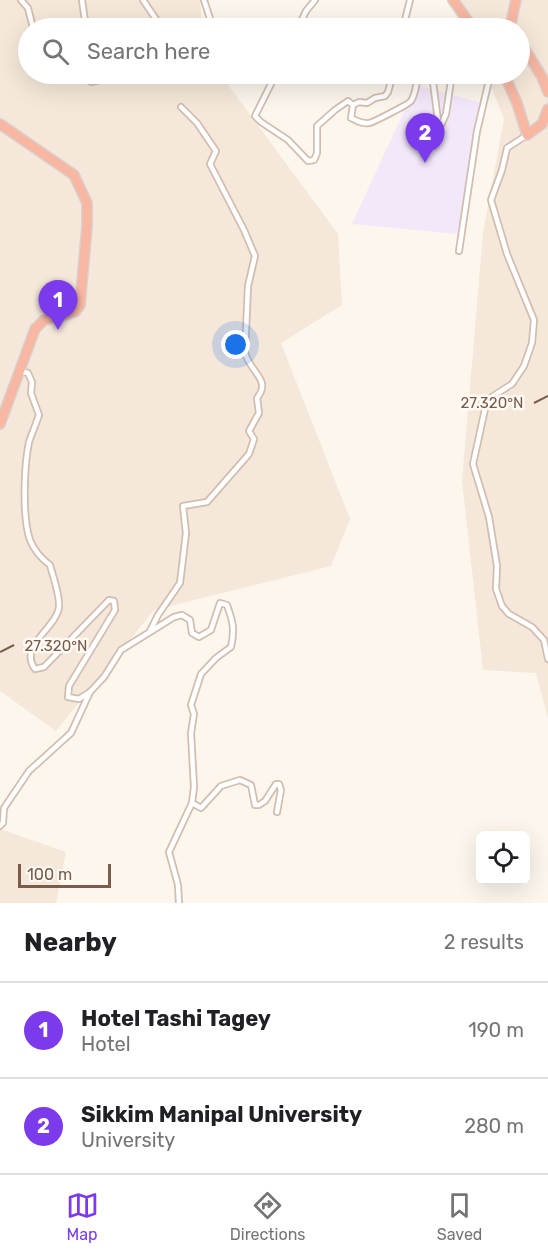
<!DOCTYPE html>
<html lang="en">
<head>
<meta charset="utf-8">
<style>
  :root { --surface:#fff; --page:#f2f2f2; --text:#202124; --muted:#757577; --line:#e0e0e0; --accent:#7c3aed }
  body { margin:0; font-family:Rubik,sans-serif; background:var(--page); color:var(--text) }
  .controls { position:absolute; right:18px; bottom:18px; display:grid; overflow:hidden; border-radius:9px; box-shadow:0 6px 24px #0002 }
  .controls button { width:54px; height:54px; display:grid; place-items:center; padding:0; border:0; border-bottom:2px solid var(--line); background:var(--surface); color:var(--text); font:30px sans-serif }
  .scale { position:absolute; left:18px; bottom:15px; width:93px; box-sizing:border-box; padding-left:6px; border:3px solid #7a5c4d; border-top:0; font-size:16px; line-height:21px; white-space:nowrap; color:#7a5c4d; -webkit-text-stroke:4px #fffaf3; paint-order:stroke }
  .you { position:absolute; left:236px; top:345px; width:21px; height:21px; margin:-15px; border:4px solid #fff; border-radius:50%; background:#1a73e8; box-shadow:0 0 0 9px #1a73e833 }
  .badge { display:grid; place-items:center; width:39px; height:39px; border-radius:50%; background:var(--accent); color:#fff; font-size:20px; font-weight:700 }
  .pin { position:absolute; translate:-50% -50px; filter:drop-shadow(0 2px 3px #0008) }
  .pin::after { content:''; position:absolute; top:32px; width:21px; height:18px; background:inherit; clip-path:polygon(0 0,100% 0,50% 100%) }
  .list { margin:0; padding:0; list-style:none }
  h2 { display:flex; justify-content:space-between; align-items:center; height:78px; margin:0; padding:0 24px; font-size:26px }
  h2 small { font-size:20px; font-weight:400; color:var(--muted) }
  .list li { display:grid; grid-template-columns:39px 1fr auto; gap:18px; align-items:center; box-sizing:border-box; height:96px; padding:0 24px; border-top:2px solid var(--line) }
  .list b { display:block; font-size:22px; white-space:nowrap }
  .list p { margin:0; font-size:20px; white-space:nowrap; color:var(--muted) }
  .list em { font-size:20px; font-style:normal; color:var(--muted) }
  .icon { flex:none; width:33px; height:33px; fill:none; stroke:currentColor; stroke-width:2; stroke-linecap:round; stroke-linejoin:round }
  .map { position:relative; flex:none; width:548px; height:903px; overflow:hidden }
  .search { position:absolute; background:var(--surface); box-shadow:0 6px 24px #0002; left:18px; right:18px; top:18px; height:66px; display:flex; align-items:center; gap:15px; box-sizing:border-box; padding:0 21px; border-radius:33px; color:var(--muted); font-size:22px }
  .sheet { height:270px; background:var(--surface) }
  nav { display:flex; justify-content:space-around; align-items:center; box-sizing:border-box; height:84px; border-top:2px solid var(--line); background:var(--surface); font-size:16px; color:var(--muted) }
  nav a { display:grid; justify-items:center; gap:3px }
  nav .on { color:var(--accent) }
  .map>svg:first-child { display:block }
  .residential { fill:#f5e8da }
  .education { fill:#f3e8fa }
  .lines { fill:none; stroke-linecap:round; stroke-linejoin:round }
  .street-casing { stroke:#d1beb0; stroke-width:8 }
  .highway-casing { stroke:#dad1cd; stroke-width:12 }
  .street { stroke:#fff; stroke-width:4.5 }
  .highway { stroke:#f7b7a3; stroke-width:9 }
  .ticks { fill:none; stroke:#7a5c4d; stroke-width:2 }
  .ticks-label { font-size:15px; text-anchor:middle; fill:#7a5c4d; stroke:#fffaf3; stroke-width:5; stroke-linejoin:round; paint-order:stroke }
</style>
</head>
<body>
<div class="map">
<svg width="548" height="903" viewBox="0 0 548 903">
  <rect width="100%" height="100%" fill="#fdf6ec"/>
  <g class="residential">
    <polygon points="0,0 200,0 202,28 28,28 28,74 220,74 338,234 342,305 281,343 350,519 331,566 154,610 56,731 0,691"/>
    <polygon points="455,0 548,0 548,718 536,673 483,670 462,481 483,233 504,119 486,74 520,74 520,28 467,28"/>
    <polygon points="0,829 66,852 56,903 0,903"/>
  </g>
  <polygon class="education" points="416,85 482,103 457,234 352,224"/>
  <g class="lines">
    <defs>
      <g id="street">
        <polyline points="21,0 28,8 33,28"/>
        <polyline points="82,0 86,28"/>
        <polyline points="143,0 162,28"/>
        <polyline points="204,0 213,28"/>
        <polyline points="298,28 306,11 315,0"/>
        <polyline points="403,28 410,0"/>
        <polyline points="82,74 91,82 99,80 100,74"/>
        <polyline points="205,74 207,74"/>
        <polyline points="276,74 255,116 261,122 288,140 308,161 314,160 317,153 317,126 335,110 348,101 353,105 359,102 367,103 375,98 385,96 388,92 393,74"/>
        <polyline points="432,74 438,121 441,125 446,114 452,74"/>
        <path d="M353,105L351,118C357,121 362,124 369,123C372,123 409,104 411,101C416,94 416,82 419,74"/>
        <polyline points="527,135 507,148 502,170 491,200 507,254 534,320 532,343 524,366 512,384 487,400 473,464 489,517 497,566 496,589 502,606 509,614 532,627 544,640 548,659"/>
        <polyline points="459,251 477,131 490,76 488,74"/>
        <path d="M20,371L28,373L32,382L31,393L39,415C36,424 32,433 29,442C24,466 22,517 30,540C34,550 42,559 50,565C53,577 60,595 59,607C56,629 18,646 35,669L44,667L109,600L114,601L115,610L69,686L68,697L79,699L90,692L104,677L121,650L174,617L182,615L190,620L192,633L199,637L211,630L220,603L227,605C233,622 235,629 231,647L216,658L201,674L191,705L194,714L191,733L194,787L192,803L169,852L178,885L179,903"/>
        <path d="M150,631L158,615L180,583L186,533L183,506L207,502L249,454L254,439L249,431L259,413L257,398C272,380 250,372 245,353L248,286L255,256L244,230L210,164L216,151L197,123L181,107"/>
        <polyline points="192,803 201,808 221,786 240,780 251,785 255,805 259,805 265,801 276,784 279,784 281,790 277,812"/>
        <polyline points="0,826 3,823 4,808 29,771 71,733 90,692"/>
      </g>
      <g id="highway">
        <polyline points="453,0 473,28"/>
        <polyline points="512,28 510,27 516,0"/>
        <polyline points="520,41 542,77 548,92"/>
        <polyline points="504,74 517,103 527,135 542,124 548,109"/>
        <polyline points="0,124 74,175 87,203 87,226 80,305 75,312 44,320 35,329 0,424"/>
      </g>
    </defs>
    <use href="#street" class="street-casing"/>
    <use href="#highway" class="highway-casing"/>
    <use href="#street" class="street"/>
    <use href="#highway" class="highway"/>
  </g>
  <path class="ticks" d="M534,403L548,396M0,652L14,645"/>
  <g class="ticks-label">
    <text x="492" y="408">27.320°N</text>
    <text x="56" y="651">27.320°N</text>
  </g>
</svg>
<div class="controls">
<button><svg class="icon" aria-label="locate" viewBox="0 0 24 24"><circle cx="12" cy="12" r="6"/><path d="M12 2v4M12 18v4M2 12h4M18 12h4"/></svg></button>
</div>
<div class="scale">100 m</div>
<div class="you"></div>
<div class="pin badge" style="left:58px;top:330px">1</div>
<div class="pin badge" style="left:425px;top:163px">2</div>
<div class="search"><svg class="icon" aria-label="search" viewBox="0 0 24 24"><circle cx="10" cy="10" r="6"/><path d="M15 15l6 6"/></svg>Search here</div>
</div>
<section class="sheet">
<h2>Nearby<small>2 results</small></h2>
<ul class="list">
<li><span class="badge">1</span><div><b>Hotel Tashi Tagey</b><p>Hotel</p></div><em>190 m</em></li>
<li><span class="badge">2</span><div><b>Sikkim Manipal University</b><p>University</p></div><em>280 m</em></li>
</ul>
</section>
<nav>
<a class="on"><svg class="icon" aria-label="map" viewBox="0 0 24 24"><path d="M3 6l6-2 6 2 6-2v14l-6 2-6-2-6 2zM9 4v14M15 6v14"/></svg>Map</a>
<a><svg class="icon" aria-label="directions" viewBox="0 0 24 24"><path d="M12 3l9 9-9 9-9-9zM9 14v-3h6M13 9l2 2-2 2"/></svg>Directions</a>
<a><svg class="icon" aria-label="saved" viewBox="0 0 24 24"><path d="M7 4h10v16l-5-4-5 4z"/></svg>Saved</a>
</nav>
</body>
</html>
